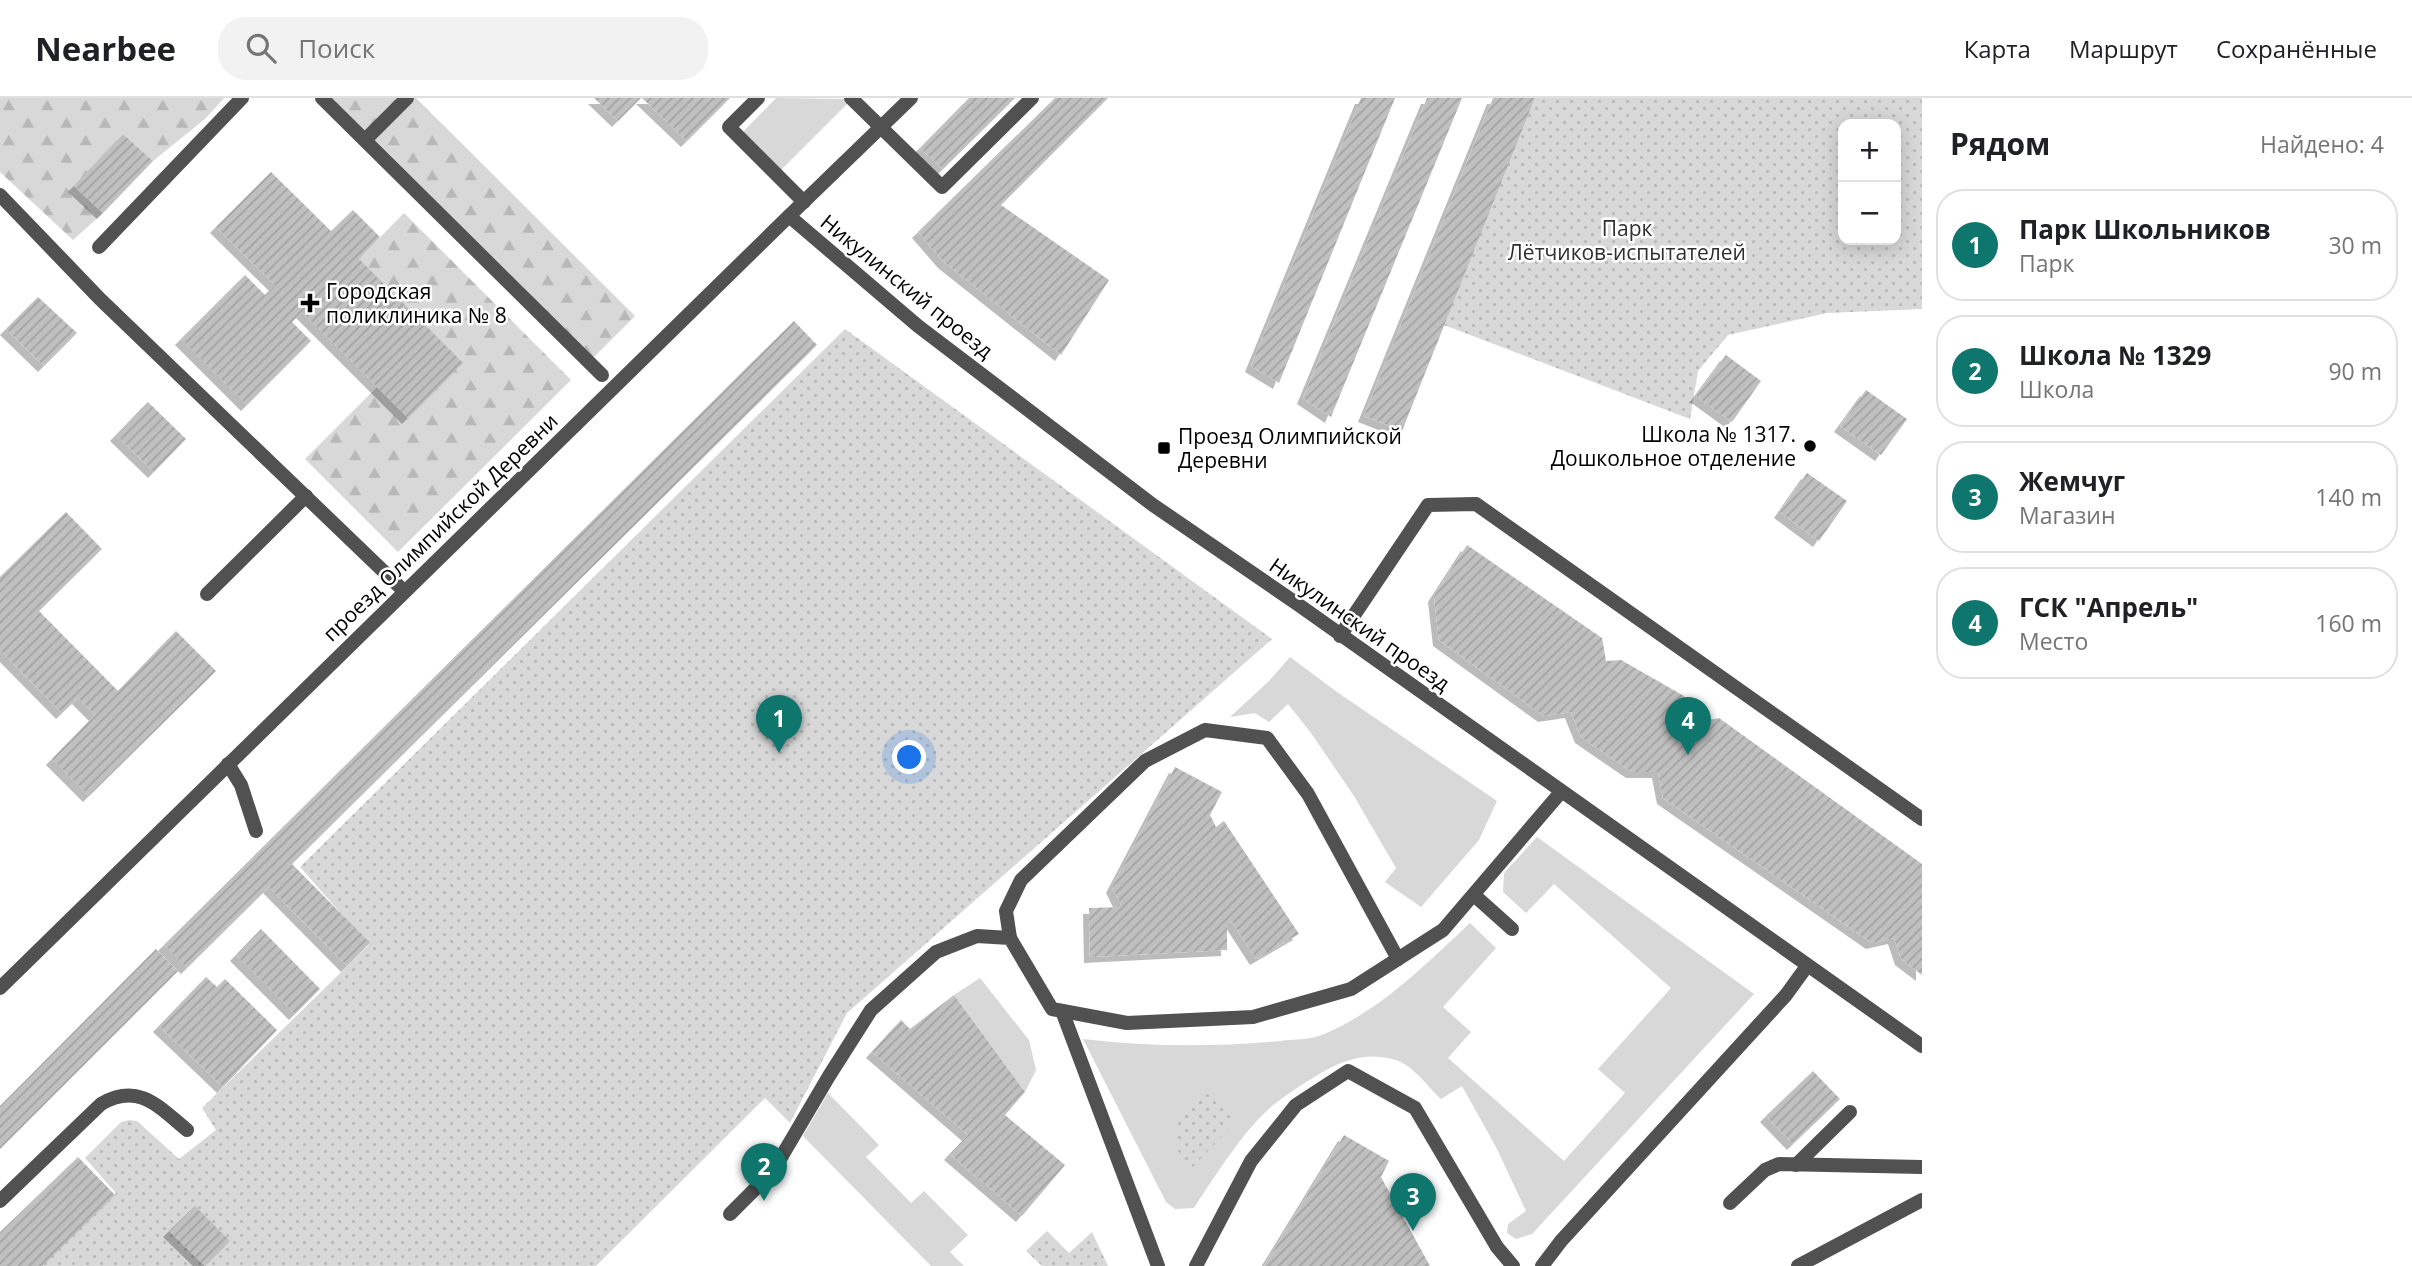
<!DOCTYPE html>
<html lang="ru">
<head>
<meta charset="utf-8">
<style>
  :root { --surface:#fff; --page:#f2f2f2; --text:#202124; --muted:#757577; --line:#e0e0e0; --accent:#0f766e }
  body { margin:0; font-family:"Open Sans",sans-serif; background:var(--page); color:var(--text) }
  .controls { position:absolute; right:21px; top:21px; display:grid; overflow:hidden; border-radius:14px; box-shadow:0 4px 18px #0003 }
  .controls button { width:63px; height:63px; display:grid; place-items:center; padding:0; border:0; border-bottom:2px solid var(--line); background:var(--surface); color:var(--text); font:35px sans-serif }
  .you { position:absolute; left:910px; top:660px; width:24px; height:24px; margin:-18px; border:5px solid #fff; border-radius:50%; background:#1a73e8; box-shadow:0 0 0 10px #1a73e833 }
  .badge { display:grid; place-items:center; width:46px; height:46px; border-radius:50%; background:var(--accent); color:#fff; font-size:23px; font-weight:700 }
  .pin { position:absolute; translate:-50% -58px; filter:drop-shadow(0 2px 4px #0008) }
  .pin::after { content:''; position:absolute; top:37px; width:24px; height:21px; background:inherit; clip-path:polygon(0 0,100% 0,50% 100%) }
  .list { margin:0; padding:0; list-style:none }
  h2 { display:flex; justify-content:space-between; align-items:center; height:91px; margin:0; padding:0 28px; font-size:30px }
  h2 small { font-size:23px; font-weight:400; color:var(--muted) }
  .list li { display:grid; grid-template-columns:46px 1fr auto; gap:21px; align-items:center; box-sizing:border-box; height:112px; margin:0 14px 14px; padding:0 14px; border:2px solid var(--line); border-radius:28px }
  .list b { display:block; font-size:26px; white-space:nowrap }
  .list p { margin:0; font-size:23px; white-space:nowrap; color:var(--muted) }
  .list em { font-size:23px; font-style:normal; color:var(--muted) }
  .icon { flex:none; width:38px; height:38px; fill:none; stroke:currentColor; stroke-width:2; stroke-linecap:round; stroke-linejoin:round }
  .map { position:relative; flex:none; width:1922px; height:1168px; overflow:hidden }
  header { display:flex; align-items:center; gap:42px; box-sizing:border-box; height:98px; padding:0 35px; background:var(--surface); border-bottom:2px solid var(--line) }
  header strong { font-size:33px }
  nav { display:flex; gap:38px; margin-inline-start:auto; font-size:24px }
  .search { width:490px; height:63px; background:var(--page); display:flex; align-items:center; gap:18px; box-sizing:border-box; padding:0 24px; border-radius:28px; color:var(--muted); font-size:26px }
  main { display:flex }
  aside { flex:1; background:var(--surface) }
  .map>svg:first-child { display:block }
  .grass { fill:#d8d8d8 }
  .forest { fill:url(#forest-firs) }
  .park { fill:url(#park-dots); fill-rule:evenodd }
  .building { fill:url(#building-hatch); filter:url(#shadow) }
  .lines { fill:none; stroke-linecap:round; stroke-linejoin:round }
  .service { stroke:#515151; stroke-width:14 }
  .minor { stroke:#515151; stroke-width:14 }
  .tertiary { stroke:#515151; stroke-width:14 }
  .poi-dot { fill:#000; stroke:#fff; stroke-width:2.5 }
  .labels { text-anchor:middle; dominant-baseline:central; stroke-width:5; stroke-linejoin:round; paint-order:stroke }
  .park-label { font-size:21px; fill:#2f2f2f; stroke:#fff }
  .street-label { font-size:21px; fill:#000; stroke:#fff }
  .poi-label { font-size:21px; fill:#000; stroke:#fff; text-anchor:start }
</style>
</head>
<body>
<header>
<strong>Nearbee</strong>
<div class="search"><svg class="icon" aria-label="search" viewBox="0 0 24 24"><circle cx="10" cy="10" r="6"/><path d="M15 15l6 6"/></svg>Поиск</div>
<nav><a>Карта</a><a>Маршрут</a><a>Сохранённые</a></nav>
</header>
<main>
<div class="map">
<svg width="1922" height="1168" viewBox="0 0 1922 1168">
  <defs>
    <pattern id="forest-firs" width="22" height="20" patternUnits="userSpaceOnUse" patternTransform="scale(1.75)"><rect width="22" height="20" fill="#d8d8d8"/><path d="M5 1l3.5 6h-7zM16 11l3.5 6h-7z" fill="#b8b8b8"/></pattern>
    <pattern id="park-dots" width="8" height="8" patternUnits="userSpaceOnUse" patternTransform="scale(1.75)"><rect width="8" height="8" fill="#d8d8d8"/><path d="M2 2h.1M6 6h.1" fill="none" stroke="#b8b8b8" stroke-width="1.8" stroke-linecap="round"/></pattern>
    <pattern id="building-hatch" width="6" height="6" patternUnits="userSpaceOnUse" patternTransform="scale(1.75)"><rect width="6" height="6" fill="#c0c0c0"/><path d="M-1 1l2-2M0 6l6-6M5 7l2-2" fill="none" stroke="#a3a3a3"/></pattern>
    <filter id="shadow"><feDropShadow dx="-6" dy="6" stdDeviation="0" flood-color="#0004"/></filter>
  </defs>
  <rect width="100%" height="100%" fill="#fff"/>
  <g class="grass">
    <polygon points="776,0 852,1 776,77 739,38"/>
    <polygon points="1290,559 1337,594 1497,703 1479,742 1421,809 1385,784 1396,770 1354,698 1311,635 1288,606 1269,624 1255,615 1230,619 1269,583"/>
    <path d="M1537,739L1754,896L1532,1136L1516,1141L1507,1135L1508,1126L1526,1113L1496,1049L1462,988L1441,1001C1426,987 1412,965 1392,961C1366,954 1343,962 1321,975C1304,985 1287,996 1272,1008C1243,1033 1215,1078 1194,1110L1175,1111L1166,1104L1083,941C1150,949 1213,949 1280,943C1293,941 1310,942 1322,937C1380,913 1425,867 1470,825L1496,850L1443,909L1471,934L1448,960L1564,1063L1625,995L1598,971L1671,890L1554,786L1526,815L1503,794L1504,775Z"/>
    <polygon points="980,880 1029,942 1036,972 1025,994 954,897"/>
    <polygon points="828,995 879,1047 866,1059 911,1105 924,1093 968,1137 950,1154 964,1168 931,1168 803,1038"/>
  </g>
  <g class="forest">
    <polygon points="0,0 224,0 205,21 153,63 123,36 74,88 103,115 73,142 0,74"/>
    <polygon points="322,0 416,0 635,218 589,264"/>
    <polygon points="404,115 571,282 398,454 305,361 377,289 408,320 359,161"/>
  </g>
  <g class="park">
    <path d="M1535,0H1922V211L1827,215L1728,237L1698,273L1690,321L1444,227ZM1843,26H1896V142H1843Z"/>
    <polygon points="845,231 1272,541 847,915 790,1025 765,1000 596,1168 41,1168 116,1095 85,1060 121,1024 129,1022 137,1023 179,1061 216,1032 202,1010 369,847 300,769"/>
    <polygon points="1205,994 1236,1023 1192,1070 1174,1048 1177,1024"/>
    <polygon points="1047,1133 1069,1155 1092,1134 1108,1168 1042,1168 1026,1153"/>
  </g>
  <g class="building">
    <polygon points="594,0 641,0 618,23"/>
    <polygon points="642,0 730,0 687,43"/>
    <polygon points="969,0 1015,0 943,71 920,50"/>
    <polygon points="1055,0 1108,0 1001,107 1109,182 1061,257 944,164 918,134"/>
    <polygon points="1361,0 1395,0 1279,285 1251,268"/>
    <polygon points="1427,0 1462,0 1331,319 1303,300"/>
    <polygon points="1493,0 1535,0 1402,333 1364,318"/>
    <polygon points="123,36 153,63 103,115 74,88"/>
    <polygon points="271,74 331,133 353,112 380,139 359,161 463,265 408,320 302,214 292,224 311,243 247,307 181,241 245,177 265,197 275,187 216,129"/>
    <polygon points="38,199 77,235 44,268 6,231"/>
    <polygon points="794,223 817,247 292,766 370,845 347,868 269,789 187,870 164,847"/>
    <polygon points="1726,257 1761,283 1732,324 1696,298"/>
    <polygon points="1866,292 1907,321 1881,357 1840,328"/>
    <polygon points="148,304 186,341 154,374 116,337"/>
    <polygon points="1807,375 1847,403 1819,443 1780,414"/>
    <polygon points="66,414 102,451 39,513 118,593 176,533 216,573 89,698 52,661 95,617 78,600 62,615 0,552 0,479"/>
    <polygon points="1467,447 1602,540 1606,563 1621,562 1684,598 1696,624 1719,620 1922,766 1922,877 1901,861 1894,840 1872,845 1663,700 1658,674 1632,674 1581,639 1571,614 1544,618 1439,542 1434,498"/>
    <polygon points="1175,669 1222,694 1210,717 1216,729 1224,723 1299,836 1256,861 1232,824 1227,825 1227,852 1090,859 1089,810 1122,809 1112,789"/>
    <polygon points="261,831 320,891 295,916 236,857"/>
    <polygon points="156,851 178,873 0,1051 0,1008"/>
    <polygon points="206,879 217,889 225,881 277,932 223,989 159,928"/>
    <polygon points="954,897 1025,994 1005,1017 1065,1067 1022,1118 950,1056 968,1037 872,954 901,922 910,931"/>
    <polygon points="1813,973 1840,1001 1793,1046 1766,1018"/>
    <polygon points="1344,1037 1389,1063 1381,1079 1430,1168 1264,1168"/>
    <polygon points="78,1059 115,1097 42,1168 0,1168 0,1134"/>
    <polygon points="195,1108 230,1143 205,1168 169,1133"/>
  </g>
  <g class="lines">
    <g class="service">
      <polyline points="322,0 602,277"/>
      <polyline points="758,0 729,29 804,104"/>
      <polyline points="851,0 942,89 1032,0"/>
      <polyline points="365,42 407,0"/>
      <polyline points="0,97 100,201 404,493"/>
      <polyline points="99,149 242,0"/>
      <polyline points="207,496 306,398"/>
      <polyline points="1340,538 1428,407 1476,406 1922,721"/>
      <polyline points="228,666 241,687 256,733"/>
      <polyline points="1474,797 1512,831"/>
      <polyline points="1010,840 1006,813 1021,782 1145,663 1205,632 1267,640 1308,696 1398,861"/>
      <polyline points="1062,913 1158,1168"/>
      <polyline points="1796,1067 1850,1014"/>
      <path d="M0,1103L101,1006C139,984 159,1009 187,1032"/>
      <polyline points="1730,1105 1765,1072 1779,1066 1922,1069"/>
      <polyline points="730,1116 773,1073 829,978 871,912 936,854 977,838 1010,840 1052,911 1127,925 1253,919 1351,891 1443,832 1561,694"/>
      <polyline points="1196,1168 1251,1063 1296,1007 1348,973 1415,1010 1497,1149 1513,1168"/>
      <polyline points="1542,1168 1561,1143 1786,897 1807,868"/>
      <polyline points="1798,1168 1922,1102"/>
    </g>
    <polyline class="minor" points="0,890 789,118"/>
    <polyline class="tertiary" points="911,0 789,118 918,228 1153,407 1296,505 1922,948"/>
  </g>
  <g class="poi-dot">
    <path d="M306.5 194.5h7v7h7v7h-7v7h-7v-7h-7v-7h7z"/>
    <circle cx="1810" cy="348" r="7"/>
    <rect x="1157" y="343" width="14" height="14" rx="3.5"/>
  </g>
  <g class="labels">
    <g class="park-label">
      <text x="1627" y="130">Парк<tspan x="1627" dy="24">Лётчиков-испытателей</tspan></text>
    </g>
    <g class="street-label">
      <text transform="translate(907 188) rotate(39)">Никулинский проезд</text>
      <text transform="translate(440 429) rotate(-44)">проезд Олимпийской Деревни</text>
      <text transform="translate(1360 526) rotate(35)">Никулинский проезд</text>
    </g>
    <g class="poi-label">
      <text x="326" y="193">Городская<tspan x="326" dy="24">поликлиника № 8</tspan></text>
      <text x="1796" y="336" text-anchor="end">Школа № 1317.<tspan x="1796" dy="24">Дошкольное отделение</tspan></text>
      <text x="1178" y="338">Проезд Олимпийской<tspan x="1178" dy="24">Деревни</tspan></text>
    </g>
  </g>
</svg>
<div class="controls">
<button>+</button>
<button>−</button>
</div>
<div class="you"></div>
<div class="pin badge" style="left:779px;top:655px">1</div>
<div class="pin badge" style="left:764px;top:1103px">2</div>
<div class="pin badge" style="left:1413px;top:1133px">3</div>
<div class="pin badge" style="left:1688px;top:657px">4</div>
</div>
<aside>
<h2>Рядом<small>Найдено: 4</small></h2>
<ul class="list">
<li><span class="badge">1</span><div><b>Парк Школьников</b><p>Парк</p></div><em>30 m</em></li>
<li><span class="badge">2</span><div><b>Школа № 1329</b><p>Школа</p></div><em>90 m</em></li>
<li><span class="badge">3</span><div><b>Жемчуг</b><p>Магазин</p></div><em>140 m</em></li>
<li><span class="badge">4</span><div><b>ГСК &quot;Апрель&quot;</b><p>Место</p></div><em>160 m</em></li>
</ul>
</aside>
</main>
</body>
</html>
